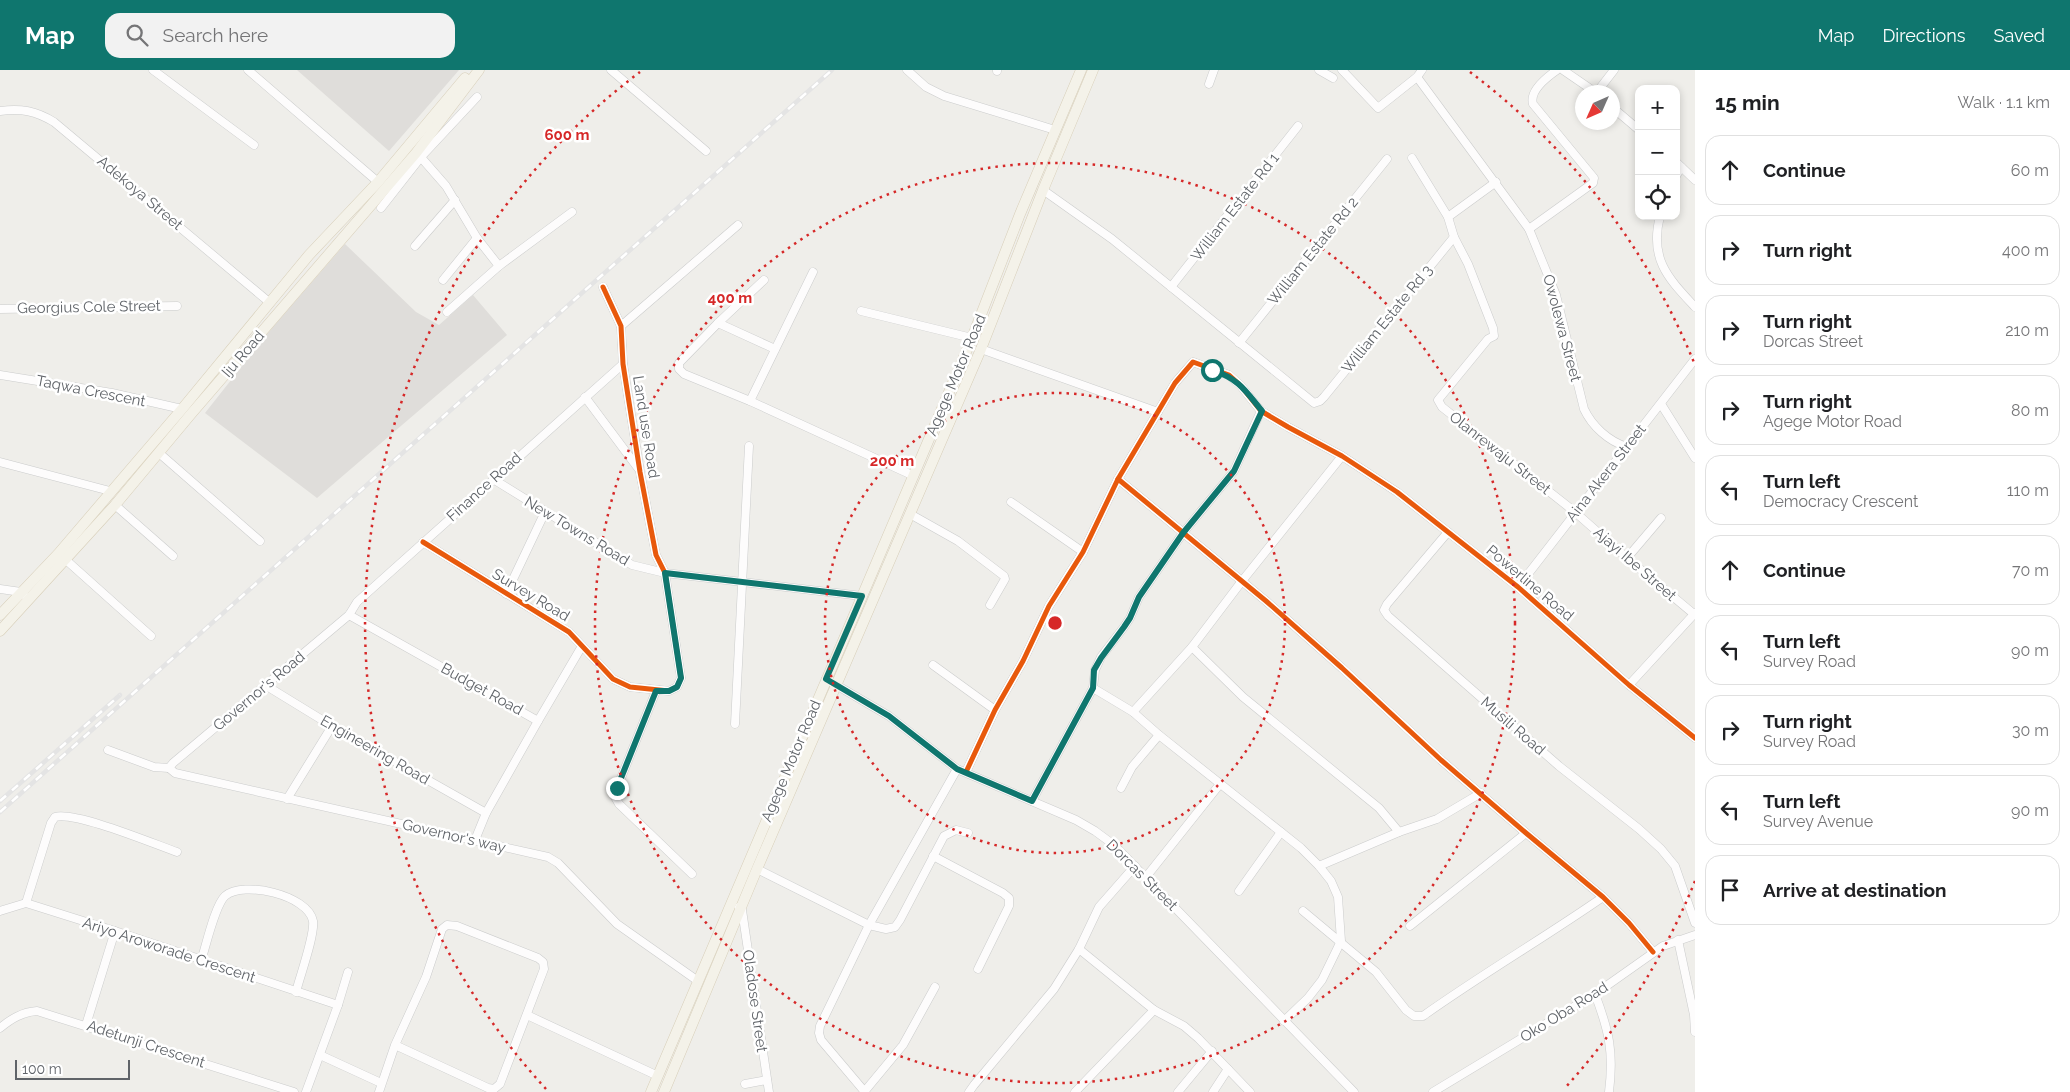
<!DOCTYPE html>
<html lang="en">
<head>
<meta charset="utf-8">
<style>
  :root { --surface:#fff; --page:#f2f2f2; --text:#202124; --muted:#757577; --line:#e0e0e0; --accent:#0f766e }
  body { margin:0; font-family:Raleway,sans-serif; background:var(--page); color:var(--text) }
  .controls { position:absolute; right:15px; top:15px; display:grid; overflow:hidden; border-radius:10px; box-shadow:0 2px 8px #0003 }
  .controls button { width:45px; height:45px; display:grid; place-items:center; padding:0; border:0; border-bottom:1px solid var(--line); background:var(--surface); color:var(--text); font:25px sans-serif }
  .compass { position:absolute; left:1575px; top:15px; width:45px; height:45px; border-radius:50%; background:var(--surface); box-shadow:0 2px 8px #0003; rotate:225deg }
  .scale { position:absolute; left:15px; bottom:12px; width:115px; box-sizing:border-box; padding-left:5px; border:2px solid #5f6368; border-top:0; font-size:14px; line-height:18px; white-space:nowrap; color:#5f6368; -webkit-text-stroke:4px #fff; paint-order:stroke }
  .stop { position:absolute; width:15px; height:15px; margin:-11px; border:4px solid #0f766e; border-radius:50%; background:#fff }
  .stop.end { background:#0f766e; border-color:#fff; box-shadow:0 1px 5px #0008 }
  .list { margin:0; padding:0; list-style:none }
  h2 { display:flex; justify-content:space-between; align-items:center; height:65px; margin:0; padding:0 20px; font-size:21px }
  h2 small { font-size:16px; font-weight:400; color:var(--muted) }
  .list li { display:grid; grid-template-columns:32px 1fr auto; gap:15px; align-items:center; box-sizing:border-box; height:70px; margin:0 10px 10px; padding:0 10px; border:1px solid var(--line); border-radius:15px }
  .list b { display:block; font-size:19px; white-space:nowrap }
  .list p { margin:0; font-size:16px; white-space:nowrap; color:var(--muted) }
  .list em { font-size:16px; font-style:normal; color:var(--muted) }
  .icon { flex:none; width:28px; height:28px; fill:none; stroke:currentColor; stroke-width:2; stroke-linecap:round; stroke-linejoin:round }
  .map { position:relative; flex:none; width:1695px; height:1022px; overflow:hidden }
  header { display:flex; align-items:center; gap:30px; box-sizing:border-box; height:70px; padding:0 25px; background:var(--accent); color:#fff }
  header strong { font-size:24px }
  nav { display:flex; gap:28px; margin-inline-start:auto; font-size:18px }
  .search { width:350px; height:45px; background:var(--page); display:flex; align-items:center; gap:12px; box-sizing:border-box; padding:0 18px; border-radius:15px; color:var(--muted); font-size:19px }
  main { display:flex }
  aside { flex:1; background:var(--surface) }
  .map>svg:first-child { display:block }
  .industrial { fill:#dfddda }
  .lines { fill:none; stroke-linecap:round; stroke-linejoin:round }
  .minor-casing { stroke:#cbcccc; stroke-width:9 }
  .major-casing { stroke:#d7ceb8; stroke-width:11 }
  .minor { stroke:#fdfcfc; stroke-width:8 }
  .major { stroke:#f4f2e9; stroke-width:10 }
  .rail-casing { stroke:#e4e4e4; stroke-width:4.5 }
  .rail { stroke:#fff; stroke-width:2.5; stroke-dasharray:8; stroke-linecap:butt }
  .cycleway-casing { stroke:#fff; stroke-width:8 }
  .cycleway { stroke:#e8590c; stroke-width:5 }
  .route { stroke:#0f766e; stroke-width:6 }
  .ring { fill:none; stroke:#d62828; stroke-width:2.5; stroke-dasharray:2.5 5 }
  .labels { text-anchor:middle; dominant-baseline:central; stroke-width:5; stroke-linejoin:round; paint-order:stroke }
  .street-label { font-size:15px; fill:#5f6368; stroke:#fff }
  .centre { fill:#d62828; stroke:#fff; stroke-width:2.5 }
  .ring-label { font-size:15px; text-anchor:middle; font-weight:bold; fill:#d62828; stroke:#fff; stroke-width:5; stroke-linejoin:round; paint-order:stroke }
</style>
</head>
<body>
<header>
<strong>Map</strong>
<div class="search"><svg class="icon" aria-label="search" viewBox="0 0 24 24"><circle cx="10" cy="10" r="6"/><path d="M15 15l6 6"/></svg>Search here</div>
<nav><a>Map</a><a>Directions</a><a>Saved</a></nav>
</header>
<main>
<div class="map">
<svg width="1695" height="1022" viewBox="0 0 1695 1022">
  <rect width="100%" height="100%" fill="#efeeea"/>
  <g class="industrial">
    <polygon points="297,0 459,0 389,81"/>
    <polygon points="345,174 416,242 439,255 473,225 507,265 317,428 205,343 273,257"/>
  </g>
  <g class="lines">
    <defs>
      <g id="minor">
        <polyline points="153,0 254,75"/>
        <polyline points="248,0 378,112"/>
        <polyline points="611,0 706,81"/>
        <polyline points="907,0 926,17 944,26 1055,60"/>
        <polyline points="1319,0 1333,8"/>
        <polyline points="1342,0 1378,38 1417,7 1422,0"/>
        <polyline points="1563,0 1595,22"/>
        <polyline points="997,1 997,0"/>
        <path d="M1417,7L1529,159L1556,225L1584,339C1592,356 1608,371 1627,377"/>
        <polyline points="1209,14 1214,0"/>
        <polyline points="1597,22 1614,0"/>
        <polyline points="1612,37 1639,60"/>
        <path d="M0,41C21,38 36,41 54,52L269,232"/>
        <polyline points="418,84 446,116 477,168 499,196"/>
        <polyline points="1412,88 1448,147 1454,167 1468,194 1493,258 1494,266 1488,269 1438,330 1442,337 1575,442 1627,488 1695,545"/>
        <polyline points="1676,92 1695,110"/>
        <polyline points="1676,106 1681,97"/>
        <polyline points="1043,120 1112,169 1314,333 1320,331 1324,327 1454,167"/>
        <polyline points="381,138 421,87 477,27"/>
        <path d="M1660,146C1649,189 1668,208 1695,237"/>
        <polyline points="1448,147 1496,112"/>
        <path d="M1529,159L1593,113L1594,108L1533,34C1529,21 1547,7 1557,0"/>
        <polyline points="415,176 455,130"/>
        <polyline points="443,210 477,168"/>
        <polyline points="764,210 718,253 679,293 679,299 684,304 750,331 914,406"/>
        <polyline points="1171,217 1298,56"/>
        <polyline points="0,239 177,236"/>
        <polyline points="861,241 972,268"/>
        <polyline points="447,242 499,196 572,142"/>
        <polyline points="718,253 775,279"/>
        <polyline points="621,256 738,155"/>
        <polyline points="1239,273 1387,89"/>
        <polyline points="981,279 1158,342"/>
        <polyline points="0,305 112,323 182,339"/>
        <polyline points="585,327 638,398"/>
        <polyline points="750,331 813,202"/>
        <polyline points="1661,334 1695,388"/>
        <polyline points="159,383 260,471"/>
        <polyline points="0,392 110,421"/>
        <polyline points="493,409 632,495 665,503 862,526"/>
        <polyline points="1118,409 1266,531 1342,598 1441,690 1526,763 1603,827 1629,853 1653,882"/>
        <polyline points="1011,432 1083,482"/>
        <polyline points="115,435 173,486"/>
        <polyline points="910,444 958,471 1004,506 1005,509 990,535"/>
        <polyline points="1448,462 1387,534 1384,540 1388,546 1559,696 1639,759 1661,779 1675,796 1695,853"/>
        <polyline points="423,472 569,562 613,609 630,617 669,621 677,617 681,608 665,503 656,485 640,402 623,294 621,256 603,217"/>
        <polyline points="1627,488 1661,448"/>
        <polyline points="66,490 151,566"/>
        <polyline points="1518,517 1695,289"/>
        <polyline points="0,519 21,522 24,525"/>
        <polyline points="506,524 545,442"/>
        <polyline points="349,545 538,651 582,576"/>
        <polyline points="1192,577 1243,627 1379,738 1399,762"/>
        <polyline points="933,595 995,640"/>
        <polyline points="826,609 889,646 957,699 1076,750 1095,761 1114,775 1354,1022"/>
        <polyline points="265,615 332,656 486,743"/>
        <polyline points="1629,615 1695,543"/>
        <polyline points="1093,618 1133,642 1159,665 1301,778 1319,796 1331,811 1338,827 1341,871 1322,910 1308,928 1284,951"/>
        <polyline points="656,621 617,718 615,727 619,734 692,804"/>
        <polyline points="1133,642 1192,577 1242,511 1342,386"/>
        <polyline points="735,654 749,376"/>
        <polyline points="108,680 154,697 169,698"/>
        <polyline points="169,698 173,693 349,545 357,532 623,294"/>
        <polyline points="169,698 175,703 548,787 558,793 617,854 698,911"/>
        <polyline points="966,702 995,640 1023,591 1049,536 1083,482 1118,409 1175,313 1193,292 1229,305 1241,316 1261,341 1288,357 1342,386 1397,422 1518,517 1629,615 1695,668"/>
        <polyline points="1121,718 1132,697 1159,665"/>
        <polyline points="287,729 332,656"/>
        <polyline points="1032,731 1093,618 1095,600 1101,587 1124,557 1130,548 1139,527 1183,463 1234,401 1261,341"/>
        <polyline points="475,770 486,743 538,651"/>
        <polyline points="933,786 1003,823 1009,828 1009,836 978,899"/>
        <polyline points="1319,796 1399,762 1437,749 1481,723"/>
        <polyline points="757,799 869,855 886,859 895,857 900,850 944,766 956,760 968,763"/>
        <polyline points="1146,807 1220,714"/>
        <polyline points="1239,821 1281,762"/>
        <path d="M26,833L51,753L55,747C75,741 154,774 177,782"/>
        <polyline points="739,837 742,840 769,1022"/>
        <polyline points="0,841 26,833 115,861 338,935"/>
        <path d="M1303,841L1376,902L1406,940L1414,946H1423C1482,904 1544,868 1603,827"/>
        <polyline points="1410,856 1526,763"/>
        <polyline points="1678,870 1694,945 1695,962"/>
        <polyline points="1079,879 1154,940 1184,956 1198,968 1250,1022"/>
        <path d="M201,891C206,876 215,835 225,826C243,810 308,825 313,851C315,865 300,906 296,922"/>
        <path d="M1595,924C1609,961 1614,982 1609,1022"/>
        <polyline points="527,945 658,1006"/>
        <polyline points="86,955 115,861"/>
        <path d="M0,958C11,949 22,942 37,941L294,1022"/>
        <polyline points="320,985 381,1013"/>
        <polyline points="745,1014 767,1010"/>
        <polyline points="306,1022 338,935 348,902"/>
        <polyline points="379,1022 395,975 426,907 442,859 447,855 457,856 538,888 543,892 544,899 500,1014 494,1019 488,1018 395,975"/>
        <polyline points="864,1022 903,975 935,917"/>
        <polyline points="865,1022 821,970 819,963 820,956 869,855 957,699"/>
        <polyline points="969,1022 974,1015 1054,919 1079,879 1099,837 1135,796"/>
        <polyline points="1075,1022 1154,940"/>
        <polyline points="1178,1022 1212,981"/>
        <polyline points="1213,1022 1228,999"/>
        <polyline points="1433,1022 1595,924 1663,876 1695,865"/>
      </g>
      <g id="major">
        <polyline points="0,545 58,484 182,339 309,185 378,112 465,8"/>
        <polyline points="0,561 115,435 191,344 416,83 479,0"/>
        <polyline points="651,1022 972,268 1020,144 1081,0"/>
        <polyline points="664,1022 757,799 981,279 1043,120 1093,0"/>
      </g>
    </defs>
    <use href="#minor" class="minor-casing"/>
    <use href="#major" class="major-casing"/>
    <use href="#minor" class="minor"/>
    <use href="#major" class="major"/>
    <defs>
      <g id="rail">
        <polyline points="0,731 120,625"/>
        <polyline points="0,742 832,0"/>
      </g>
    </defs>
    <use href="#rail" class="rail-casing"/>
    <use href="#rail" class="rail"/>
    <defs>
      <g id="cycleway">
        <polyline points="1118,409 1266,531 1342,598 1441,690 1526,763 1603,827 1629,853 1653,882"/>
        <polyline points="423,472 569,562 613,609 630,617 669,621 677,617 681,608 665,503 656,485 640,402 623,294 621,256 603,217"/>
        <polyline points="966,702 995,640 1023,591 1049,536 1083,482 1118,409 1175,313 1193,292 1229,305 1241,316 1261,341 1288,357 1342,386 1397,422 1518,517 1629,615 1695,668"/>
      </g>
    </defs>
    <use href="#cycleway" class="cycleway-casing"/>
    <use href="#cycleway" class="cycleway"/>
  </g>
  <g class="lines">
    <path class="route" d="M617,718L656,621H669L677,617L681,608L665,503L862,526L826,609L889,646L957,699L1032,731L1093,618L1094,600L1101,588L1124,557L1130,548L1139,527L1183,463L1234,401L1262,341C1245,320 1239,309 1212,300"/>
  </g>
  <g class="ring">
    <circle cx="1055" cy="553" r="230"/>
    <circle cx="1055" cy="553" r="460"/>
    <path d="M1695 811A690 690 0 0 1 1564 1019M546 1019A690 690 0 0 1 640 2M1470 2A690 690 0 0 1 1695 295"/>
  </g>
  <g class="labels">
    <g class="street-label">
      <text transform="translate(140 123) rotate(40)">Adekoya Street</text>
      <text transform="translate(1235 137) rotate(-52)">William Estate Rd 1</text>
      <text transform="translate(1313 181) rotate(-51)">William Estate Rd 2</text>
      <text transform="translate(89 237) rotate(-1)">Georgius Cole Street</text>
      <text transform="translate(1387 249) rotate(-51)">William Estate Rd 3</text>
      <text transform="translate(1562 258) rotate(75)">Owolewa Street</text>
      <text transform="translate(243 284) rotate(-49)">Iju Road</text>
      <text transform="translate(956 305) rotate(-67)">Agege Motor Road</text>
      <text transform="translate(91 321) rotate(11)">Taqwa Crescent</text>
      <text transform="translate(646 357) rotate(81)">Land use Road</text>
      <text transform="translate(1500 383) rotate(38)">Olanrewaju Street</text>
      <text transform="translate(1606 403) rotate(-52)">Aina Akera Street</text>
      <text transform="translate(484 417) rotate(-42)">Finance Road</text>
      <text transform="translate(577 461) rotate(31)">New Towns Road</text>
      <text transform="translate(1635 494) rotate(41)">Ajayi Ibe Street</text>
      <text transform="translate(1530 513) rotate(40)">Powerline Road</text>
      <text transform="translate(531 525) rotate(31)">Survey Road</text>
      <text transform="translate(482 619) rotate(29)">Budget Road</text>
      <text transform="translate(259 621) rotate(-40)">Governor's Road</text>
      <text transform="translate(1513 656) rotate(41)">Musili Road</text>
      <text transform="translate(375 680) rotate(30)">Engineering Road</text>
      <text transform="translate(791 691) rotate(-67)">Agege Motor Road</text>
      <text transform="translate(454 766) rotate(13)">Governor's way</text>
      <text transform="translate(1142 805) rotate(45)">Dorcas Street</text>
      <text transform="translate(169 880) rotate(18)">Ariyo Aroworade Crescent</text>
      <text transform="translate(755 931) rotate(82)">Oladose Street</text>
      <text transform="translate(1564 942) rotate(-32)">Oko Oba Road</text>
      <text transform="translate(146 974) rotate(18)">Adetunji Crescent</text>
    </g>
  </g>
  <circle cx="1055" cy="553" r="8" class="centre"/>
  <g class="ring-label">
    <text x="567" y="70">600 m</text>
    <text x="730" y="233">400 m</text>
    <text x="892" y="396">200 m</text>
  </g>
</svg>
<div class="controls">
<button>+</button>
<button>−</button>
<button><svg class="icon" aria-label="locate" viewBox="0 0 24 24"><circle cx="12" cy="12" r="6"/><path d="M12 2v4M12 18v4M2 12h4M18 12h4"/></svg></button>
</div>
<svg class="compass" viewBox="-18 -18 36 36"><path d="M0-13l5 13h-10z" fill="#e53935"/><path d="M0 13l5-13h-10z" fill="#757577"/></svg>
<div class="scale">100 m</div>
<div class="stop" style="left:1212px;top:300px"></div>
<div class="stop end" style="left:617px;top:718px"></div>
</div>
<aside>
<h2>15 min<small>Walk · 1.1 km</small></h2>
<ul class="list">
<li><svg class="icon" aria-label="ahead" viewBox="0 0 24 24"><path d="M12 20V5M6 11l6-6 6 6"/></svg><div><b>Continue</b></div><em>60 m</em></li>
<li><svg class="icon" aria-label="right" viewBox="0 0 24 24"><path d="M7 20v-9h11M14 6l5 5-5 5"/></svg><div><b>Turn right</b></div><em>400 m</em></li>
<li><svg class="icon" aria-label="right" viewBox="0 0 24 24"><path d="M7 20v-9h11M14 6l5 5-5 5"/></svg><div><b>Turn right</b><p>Dorcas Street</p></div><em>210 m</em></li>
<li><svg class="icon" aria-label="right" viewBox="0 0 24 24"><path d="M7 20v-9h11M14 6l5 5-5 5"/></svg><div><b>Turn right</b><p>Agege Motor Road</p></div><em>80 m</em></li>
<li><svg class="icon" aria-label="left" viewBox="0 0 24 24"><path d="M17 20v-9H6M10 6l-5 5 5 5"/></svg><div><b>Turn left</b><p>Democracy Crescent</p></div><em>110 m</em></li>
<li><svg class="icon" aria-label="ahead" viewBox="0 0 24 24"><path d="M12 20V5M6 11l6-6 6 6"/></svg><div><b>Continue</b></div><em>70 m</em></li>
<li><svg class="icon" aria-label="left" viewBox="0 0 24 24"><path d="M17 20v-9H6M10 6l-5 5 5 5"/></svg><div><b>Turn left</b><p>Survey Road</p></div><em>90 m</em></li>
<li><svg class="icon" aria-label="right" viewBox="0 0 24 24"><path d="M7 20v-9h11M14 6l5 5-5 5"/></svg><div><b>Turn right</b><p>Survey Road</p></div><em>30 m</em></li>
<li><svg class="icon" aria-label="left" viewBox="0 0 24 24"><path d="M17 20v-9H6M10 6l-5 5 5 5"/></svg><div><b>Turn left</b><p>Survey Avenue</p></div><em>90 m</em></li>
<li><svg class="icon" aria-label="arrive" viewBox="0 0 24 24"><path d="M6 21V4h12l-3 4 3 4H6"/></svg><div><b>Arrive at destination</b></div></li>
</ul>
</aside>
</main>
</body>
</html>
